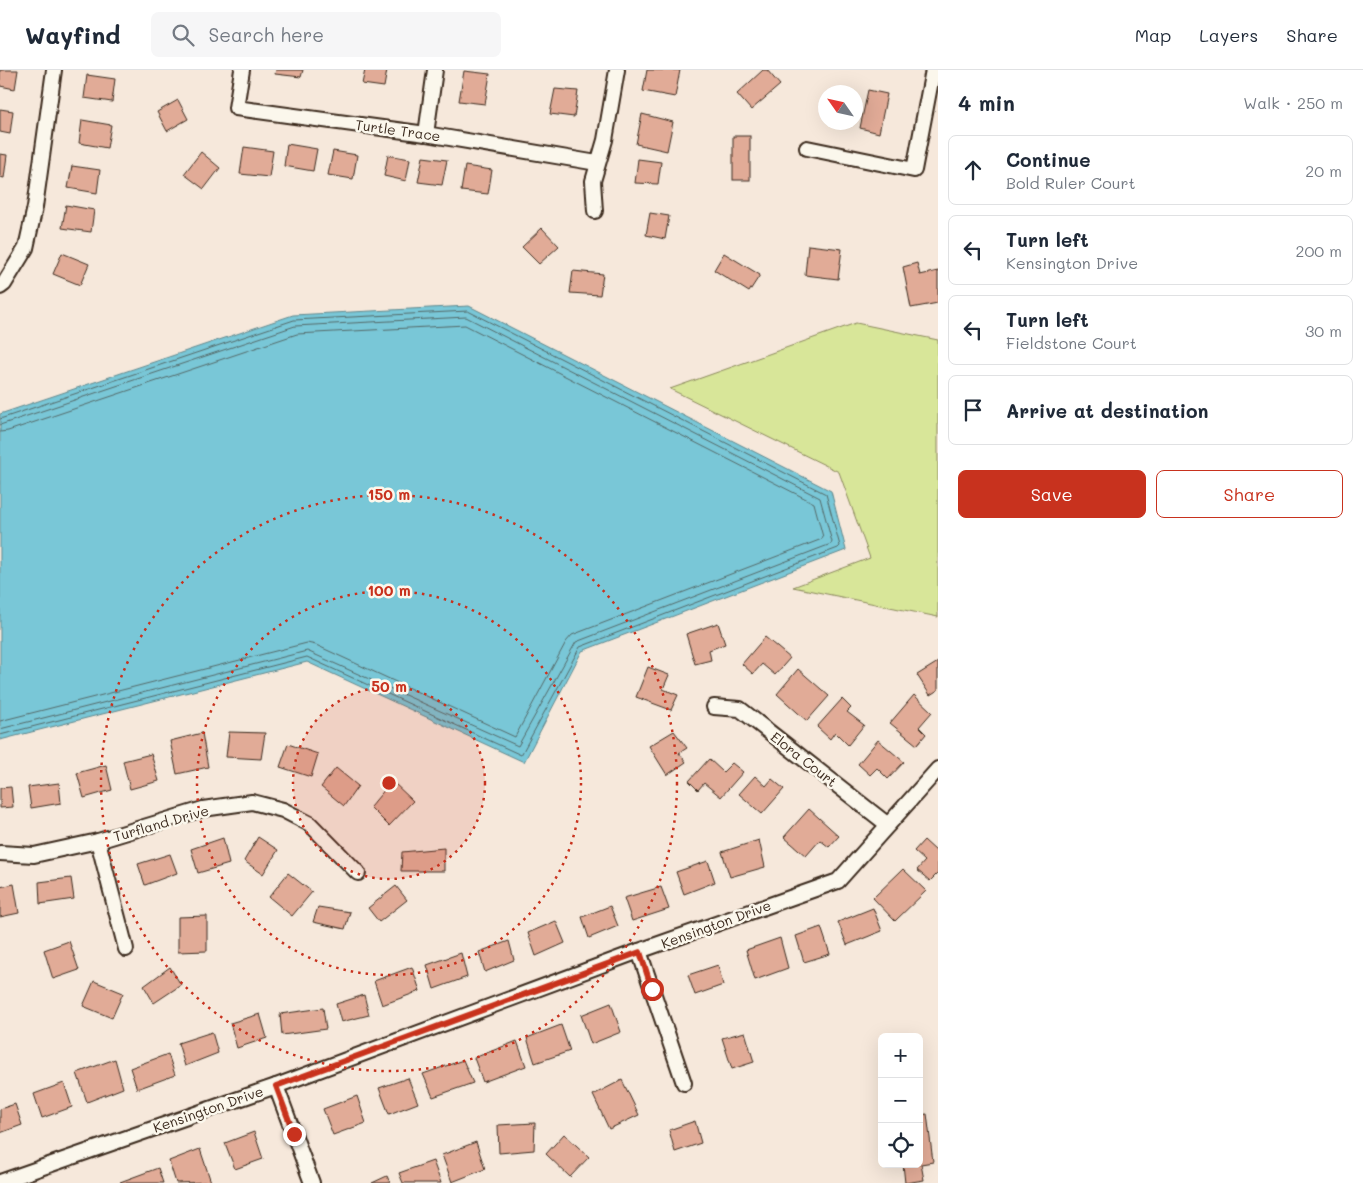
<!DOCTYPE html>
<html lang="en">
<head>
<meta charset="utf-8">
<style>
  :root { --surface:#fff; --page:#f6f6f7; --text:#1f2937; --muted:#747a83; --line:#e0e1e3; --accent:#c8321e }
  body { margin:0; font-family:Mali,sans-serif; background:var(--page); color:var(--text) }
  .controls { position:absolute; right:15px; bottom:15px; display:grid; overflow:hidden; border-radius:8px; box-shadow:0 5px 20px #0002 }
  .controls button { width:45px; height:45px; display:grid; place-items:center; padding:0; border:0; border-bottom:1px solid var(--line); background:var(--surface); color:var(--text); font:25px sans-serif }
  .compass { position:absolute; left:818px; top:15px; width:45px; height:45px; border-radius:50%; background:var(--surface); box-shadow:0 5px 20px #0002; rotate:304deg }
  .stop { position:absolute; width:15px; height:15px; margin:-11px; border:4px solid #c8321e; border-radius:50%; background:#fff }
  .stop.end { background:#c8321e; border-color:#fff; box-shadow:0 1px 5px #0008 }
  .list { margin:0; padding:0; list-style:none }
  h2 { display:flex; justify-content:space-between; align-items:center; height:65px; margin:0; padding:0 20px; font-size:21px }
  h2 small { font-size:16px; font-weight:400; color:var(--muted) }
  .list li { display:grid; grid-template-columns:32px 1fr auto; gap:15px; align-items:center; box-sizing:border-box; height:70px; margin:0 10px 10px; padding:0 10px; border:1px solid var(--line); border-radius:8px }
  .list b { display:block; font-size:19px; white-space:nowrap }
  .list p { margin:0; font-size:16px; white-space:nowrap; color:var(--muted) }
  .list em { font-size:16px; font-style:normal; color:var(--muted) }
  .actions { display:flex; gap:10px; padding:15px 20px }
  .actions a { flex:1; padding:11px 0; border:1px solid var(--accent); border-radius:8px; text-align:center; font-size:18px; color:var(--accent) }
  .actions .main { background:var(--accent); color:#fff }
  .icon { flex:none; width:28px; height:28px; fill:none; stroke:currentColor; stroke-width:2; stroke-linecap:round; stroke-linejoin:round }
  .map { position:relative; flex:none; width:938px; height:1113px; overflow:hidden }
  header { display:flex; align-items:center; gap:30px; box-sizing:border-box; height:70px; padding:0 25px; background:var(--surface); border-bottom:1px solid var(--line) }
  header strong { font-size:24px }
  nav { display:flex; gap:28px; margin-inline-start:auto; font-size:18px }
  .search { width:350px; height:45px; background:var(--page); display:flex; align-items:center; gap:12px; box-sizing:border-box; padding:0 18px; border-radius:8px; color:var(--muted); font-size:19px }
  main { display:flex }
  aside { flex:1; background:var(--surface) }
  .map>svg:first-child { display:block }
  .green { fill:#d8e699; stroke:#8a885c }
  .water { fill:#79c7d7; stroke:#60888d }
  .lines { fill:none; stroke-linecap:round; stroke-linejoin:round }
  .shore { stroke:#546968; stroke-width:1 }
  .building { fill:#e1ab97; stroke:#3b2a1e }
  .minor-casing { stroke:#3b2a1e; stroke-width:18 }
  .minor { stroke:#fbf7ec; stroke-width:14 }
  .route { stroke:#c8321e; stroke-width:6 }
  .ring { fill:none; stroke:#c8321e; stroke-width:2.5; stroke-dasharray:2.5 5 }
  .labels { text-anchor:middle; dominant-baseline:central; stroke-width:5; stroke-linejoin:round; paint-order:stroke }
  .street-label { font-size:14px; fill:#3b2a1e; stroke:#fbf7ec }
  .centre { fill:#c8321e; stroke:#fbf7ec; stroke-width:2.5 }
  .ring-label { font-size:15px; text-anchor:middle; font-weight:bold; fill:#c8321e; stroke:#fbf7ec; stroke-width:5; stroke-linejoin:round; paint-order:stroke }
</style>
</head>
<body>
<header>
<strong>Wayfind</strong>
<div class="search"><svg class="icon" aria-label="search" viewBox="0 0 24 24"><circle cx="10" cy="10" r="6"/><path d="M15 15l6 6"/></svg>Search here</div>
<nav><a>Map</a><a>Layers</a><a>Share</a></nav>
</header>
<main>
<div class="map">
<svg width="938" height="1113" viewBox="0 0 938 1113">
  <rect width="100%" height="100%" fill="#f6e8db"/>
  <filter id="ink" filterUnits="userSpaceOnUse"><feTurbulence type="fractalNoise" baseFrequency=".02" numOctaves="2"/><feDisplacementMap in="SourceGraphic" scale="10" xChannelSelector="R" yChannelSelector="G"/><feConvolveMatrix kernelMatrix="1 2 1 2 8 2 1 2 1" color-interpolation-filters="sRGB"/></filter>
  <g filter="url(#ink)">
    <polygon class="green" points="856,253 938,270 938,547 793,517 870,488 839,402 670,319"/>
    <polygon class="water" points="469,236 831,421 846,480 582,581 524,692 307,592 0,670 0,344 293,245"/>
    <g class="lines">
      <g class="shore">
        <polyline points="0,349 294,250 468,241 826,424 840,476 838,478 580,577 521,685 307,587 0,665"/>
        <polyline points="0,355 295,256 466,247 820,428 832,472 831,474 576,572 518,676 307,581 0,659"/>
        <polyline points="0,362 8,361 297,264 465,255 814,433 823,467 822,469 572,565 566,572 515,667 316,575 307,573 0,651"/>
      </g>
    </g>
    <g class="building">
      <polygon points="0,0 18,0 15,19 0,16"/>
      <polygon points="276,0 303,0 301,7 275,4"/>
      <polygon points="365,0 387,0 384,17 362,14"/>
      <polygon points="647,0 680,0 675,27 643,21"/>
      <polygon points="763,0 767,0 780,15 751,40 737,24"/>
      <polygon points="464,1 490,4 485,34 459,31"/>
      <polygon points="87,5 115,9 112,32 84,28"/>
      <polygon points="555,19 578,21 574,47 550,44"/>
      <polygon points="868,20 887,24 879,63 860,58"/>
      <polygon points="178,30 188,49 167,61 157,42"/>
      <polygon points="0,39 13,41 10,64 0,62"/>
      <polygon points="642,44 673,52 667,81 636,74"/>
      <polygon points="82,50 111,55 107,78 79,73"/>
      <rect x="733" y="66" width="17" height="44"/>
      <polygon points="287,74 317,79 313,101 284,96"/>
      <polygon points="244,77 273,81 269,107 240,104"/>
      <polygon points="333,81 357,85 353,109 328,105"/>
      <polygon points="201,82 220,98 204,119 184,104"/>
      <polygon points="0,84 7,85 4,108 0,107"/>
      <polygon points="388,85 410,89 406,111 384,106"/>
      <polygon points="423,87 447,90 442,115 418,112"/>
      <polygon points="638,89 661,92 658,114 635,113"/>
      <polygon points="72,96 100,100 97,123 68,118"/>
      <polygon points="465,96 492,100 488,124 461,121"/>
      <polygon points="66,135 94,140 91,162 62,158"/>
      <polygon points="650,143 669,146 665,169 646,165"/>
      <polygon points="542,158 559,176 539,194 522,177"/>
      <polygon points="808,175 842,179 838,209 805,205"/>
      <polygon points="62,183 89,194 80,215 53,204"/>
      <polygon points="724,183 760,205 749,222 714,200"/>
      <polygon points="917,193 920,205 938,201 938,233 911,238 903,197"/>
      <polygon points="573,201 603,204 600,225 570,223"/>
      <polygon points="718,553 725,574 709,580 711,590 695,594 686,564"/>
      <polygon points="765,567 790,588 775,605 762,594 753,604 742,594"/>
      <polygon points="938,592 938,620 930,625 917,605"/>
      <polygon points="648,597 669,605 663,619 678,625 671,640 636,627"/>
      <polygon points="798,599 829,626 807,651 777,624"/>
      <polygon points="914,625 932,642 919,657 926,664 917,675 890,653"/>
      <polygon points="842,629 851,638 847,642 864,655 848,675 835,662 830,669 817,657"/>
      <polygon points="674,661 687,678 679,683 686,692 667,705 649,676"/>
      <polygon points="229,662 265,663 261,689 226,687"/>
      <polygon points="202,663 208,697 177,704 170,671"/>
      <polygon points="878,670 904,692 888,709 877,698 870,705 858,694"/>
      <polygon points="288,674 318,684 311,707 280,697"/>
      <polygon points="151,684 159,711 130,719 123,691"/>
      <polygon points="709,689 723,702 732,693 743,702 721,727 704,713 698,720 689,711"/>
      <polygon points="106,695 112,720 84,728 77,703"/>
      <polygon points="336,698 358,716 344,736 321,717"/>
      <polygon points="755,706 766,716 772,709 784,719 762,744 739,724"/>
      <polygon points="392,711 413,731 389,756 370,737"/>
      <polygon points="59,713 61,733 31,738 28,717"/>
      <polygon points="11,717 13,737 0,738 0,718"/>
      <polygon points="809,739 839,766 829,777 820,770 806,786 784,767"/>
      <polygon points="258,767 278,780 263,804 244,791"/>
      <polygon points="223,768 229,794 198,803 191,779"/>
      <polygon points="759,770 765,797 730,807 722,782"/>
      <polygon points="924,770 936,781 938,778 938,803 930,811 917,800 925,791 914,781"/>
      <polygon points="444,778 444,801 401,801 402,782"/>
      <polygon points="170,784 177,803 145,815 138,794"/>
      <polygon points="708,791 715,812 684,824 676,802"/>
      <polygon points="903,799 926,821 895,851 873,828"/>
      <polygon points="288,803 312,822 292,846 269,827"/>
      <polygon points="71,808 74,829 40,834 39,812"/>
      <polygon points="14,814 19,843 0,847 0,817"/>
      <polygon points="396,816 407,830 379,852 368,838"/>
      <polygon points="661,817 669,839 632,851 624,828"/>
      <polygon points="610,836 618,856 589,868 582,847"/>
      <polygon points="318,837 350,842 345,859 313,852"/>
      <polygon points="873,838 882,861 847,875 838,852"/>
      <polygon points="207,846 207,881 178,882 178,847"/>
      <polygon points="556,851 565,873 536,886 528,863"/>
      <polygon points="821,857 830,884 804,892 796,866"/>
      <polygon points="780,868 788,898 755,910 746,880"/>
      <polygon points="69,871 79,900 53,909 44,880"/>
      <polygon points="509,871 514,890 485,902 479,882"/>
      <polygon points="461,883 467,907 434,919 427,895"/>
      <polygon points="718,895 723,915 695,925 688,905"/>
      <polygon points="170,897 181,915 154,933 144,916"/>
      <polygon points="412,897 420,921 382,935 374,911"/>
      <polygon points="94,911 123,923 112,948 83,936"/>
      <polygon points="364,925 369,945 341,952 336,934"/>
      <polygon points="611,933 621,962 591,974 581,945"/>
      <polygon points="323,938 326,959 282,965 280,944"/>
      <polygon points="260,944 267,968 237,978 230,953"/>
      <polygon points="561,955 570,981 535,993 527,968"/>
      <polygon points="212,962 218,983 185,996 178,973"/>
      <polygon points="745,962 754,992 732,999 722,968"/>
      <polygon points="517,971 526,996 483,1012 474,988"/>
      <polygon points="168,984 175,1005 137,1019 130,998"/>
      <polygon points="115,989 123,1018 87,1032 77,1003"/>
      <polygon points="463,990 473,1013 433,1027 423,1004"/>
      <polygon points="408,1008 418,1033 389,1044 379,1018"/>
      <polygon points="622,1010 639,1045 609,1059 593,1025"/>
      <polygon points="64,1013 72,1037 42,1048 34,1024"/>
      <polygon points="357,1026 366,1053 333,1065 323,1039"/>
      <polygon points="15,1034 22,1055 0,1063 0,1039"/>
      <polygon points="927,1044 933,1092 921,1094 924,1110 905,1113 903,1094 919,1094 919,1045"/>
      <polygon points="695,1051 701,1073 675,1082 669,1060"/>
      <polygon points="535,1053 534,1080 499,1083 498,1055"/>
      <polygon points="254,1062 263,1089 235,1099 225,1073"/>
      <polygon points="564,1064 589,1087 570,1107 546,1084"/>
      <polygon points="476,1072 485,1099 452,1112 442,1085"/>
      <polygon points="200,1079 211,1112 176,1113 169,1091"/>
      <polygon points="433,1091 441,1113 403,1113 399,1103"/>
      <polygon points="158,1098 163,1113 121,1113 120,1112"/>
      <polygon points="387,1106 390,1113 372,1113"/>
    </g>
    <g class="lines">
      <defs>
        <g id="minor">
          <polyline points="242,0 236,38 426,64 597,93"/>
          <polyline points="426,64 435,0"/>
          <polyline points="807,78 914,100 933,0"/>
          <polyline points="595,141 593,111 605,70 617,0"/>
          <polyline points="0,217 4,214 26,178 35,137 54,0"/>
          <polyline points="714,637 740,639 888,755"/>
          <polyline points="98,771 126,879"/>
          <polyline points="0,783 34,785 98,771 203,739 252,732 283,740 310,754 358,803"/>
          <polyline points="639,881 684,1013"/>
          <polyline points="276,1016 312,1113"/>
          <polyline points="0,1112 276,1016 639,881 838,811 938,699"/>
        </g>
      </defs>
      <use href="#minor" class="minor-casing"/>
      <use href="#minor" class="minor"/>
    </g>
  </g>
  <g class="lines" filter="url(#ink)">
    <polyline class="route" points="294,1064 276,1016 640,882 652,919"/>
  </g>
  <circle cx="389" cy="713" r="96" fill="#c8321e" fill-opacity=".12"/>
  <g class="ring">
    <circle cx="389" cy="713" r="96"/>
    <circle cx="389" cy="713" r="192"/>
    <circle cx="389" cy="713" r="288"/>
  </g>
  <g class="labels">
    <g class="street-label">
      <text transform="translate(398 60) rotate(8)">Turtle Trace</text>
      <text transform="translate(804 689) rotate(38)">Elora Court</text>
      <text transform="translate(161 753) rotate(-16)">Turfland Drive</text>
      <text transform="translate(716 854) rotate(-20)">Kensington Drive</text>
      <text transform="translate(208 1039) rotate(-19)">Kensington Drive</text>
    </g>
  </g>
  <circle cx="389" cy="713" r="8" class="centre"/>
  <g class="ring-label">
    <text x="389" y="430">150 m</text>
    <text x="389" y="526">100 m</text>
    <text x="389" y="622">50 m</text>
  </g>
</svg>
<div class="controls">
<button>+</button>
<button>−</button>
<button><svg class="icon" aria-label="locate" viewBox="0 0 24 24"><circle cx="12" cy="12" r="6"/><path d="M12 2v4M12 18v4M2 12h4M18 12h4"/></svg></button>
</div>
<svg class="compass" viewBox="-18 -18 36 36"><path d="M0-13l5 13h-10z" fill="#e53935"/><path d="M0 13l5-13h-10z" fill="#747a83"/></svg>
<div class="stop" style="left:652px;top:919px"></div>
<div class="stop end" style="left:294px;top:1064px"></div>
</div>
<aside>
<h2>4 min<small>Walk · 250 m</small></h2>
<ul class="list">
<li><svg class="icon" aria-label="ahead" viewBox="0 0 24 24"><path d="M12 20V5M6 11l6-6 6 6"/></svg><div><b>Continue</b><p>Bold Ruler Court</p></div><em>20 m</em></li>
<li><svg class="icon" aria-label="left" viewBox="0 0 24 24"><path d="M17 20v-9H6M10 6l-5 5 5 5"/></svg><div><b>Turn left</b><p>Kensington Drive</p></div><em>200 m</em></li>
<li><svg class="icon" aria-label="left" viewBox="0 0 24 24"><path d="M17 20v-9H6M10 6l-5 5 5 5"/></svg><div><b>Turn left</b><p>Fieldstone Court</p></div><em>30 m</em></li>
<li><svg class="icon" aria-label="arrive" viewBox="0 0 24 24"><path d="M6 21V4h12l-3 4 3 4H6"/></svg><div><b>Arrive at destination</b></div></li>
</ul>
<div class="actions"><a class="main">Save</a><a>Share</a></div>
</aside>
</main>
</body>
</html>
